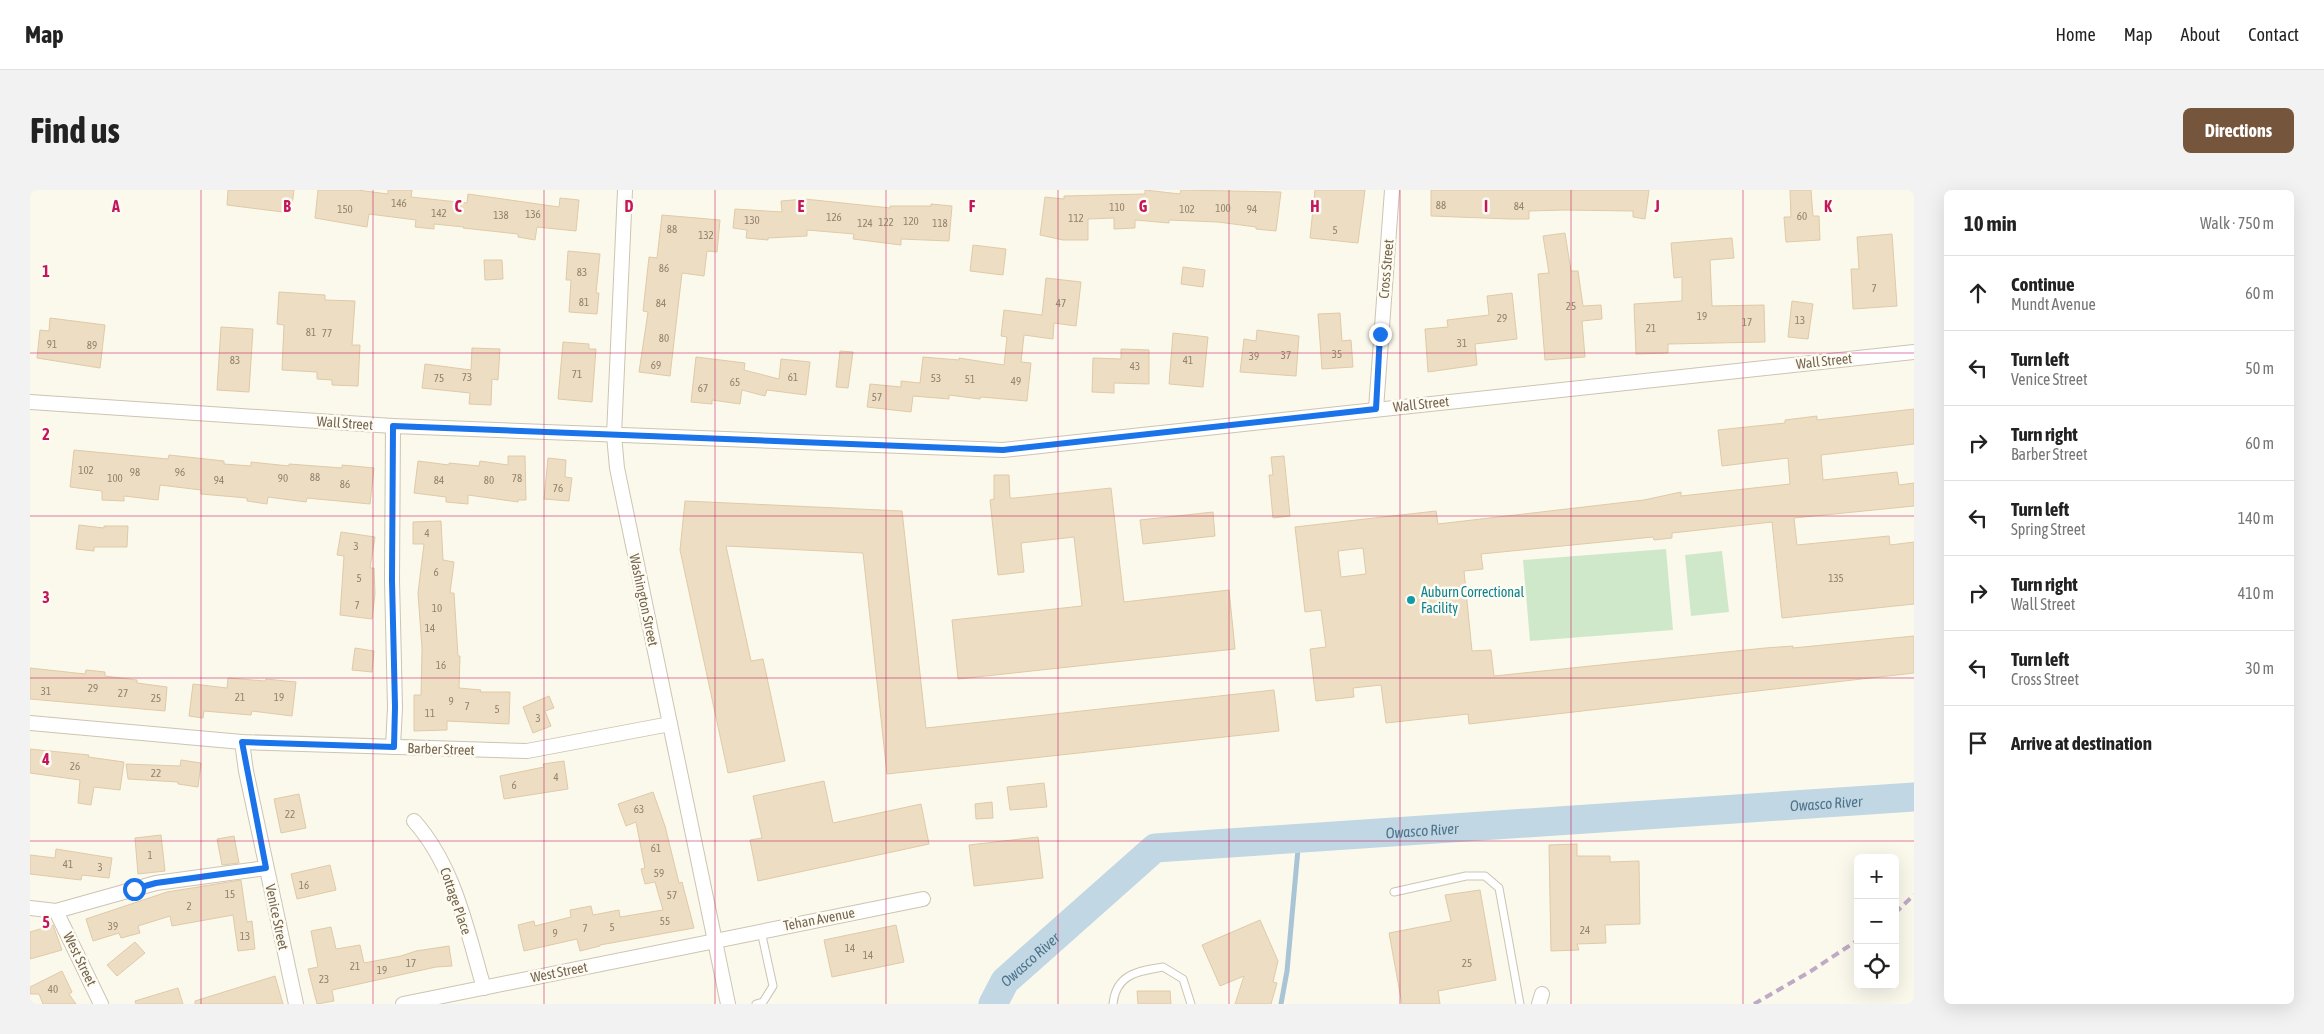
<!DOCTYPE html>
<html lang="en">
<head>
<meta charset="utf-8">
<style>
  :root { --surface:#fff; --page:#f2f2f2; --text:#222; --muted:#767676; --line:#e0e0e0; --accent:#75563c }
  body { margin:0; font-family:"Asap Condensed",sans-serif; background:var(--page); color:var(--text) }
  .controls { position:absolute; right:15px; bottom:15px; display:grid; overflow:hidden; border-radius:8px; box-shadow:0 5px 20px #0002 }
  .controls button { width:45px; height:45px; display:grid; place-items:center; padding:0; border:0; border-bottom:1px solid var(--line); background:var(--surface); color:var(--text); font:25px sans-serif }
  .stop { position:absolute; width:15px; height:15px; margin:-11px; border:4px solid #1a73e8; border-radius:50%; background:#fff }
  .stop.end { background:#1a73e8; border-color:#fff; box-shadow:0 1px 5px #0008 }
  .list { margin:0; padding:0; list-style:none }
  h2 { display:flex; justify-content:space-between; align-items:center; height:65px; margin:0; padding:0 20px; font-size:21px }
  h2 small { font-size:16px; font-weight:400; color:var(--muted) }
  .list li { display:grid; grid-template-columns:32px 1fr auto; gap:15px; align-items:center; box-sizing:border-box; height:75px; padding:0 20px; border-top:1px solid var(--line) }
  .list b { display:block; font-size:19px; white-space:nowrap }
  .list p { margin:0; font-size:16px; white-space:nowrap; color:var(--muted) }
  .list em { font-size:16px; font-style:normal; color:var(--muted) }
  .icon { flex:none; width:28px; height:28px; fill:none; stroke:currentColor; stroke-width:2; stroke-linecap:round; stroke-linejoin:round }
  .map { position:relative; flex:none; width:1884px; height:814px; overflow:hidden; border-radius:8px }
  header { display:flex; align-items:center; gap:30px; box-sizing:border-box; height:70px; padding:0 25px; background:var(--surface); border-bottom:1px solid var(--line) }
  header strong { font-size:24px }
  nav { display:flex; gap:28px; margin-inline-start:auto; font-size:18px }
  .intro { display:flex; align-items:center; justify-content:space-between; box-sizing:border-box; height:120px; padding:0 30px }
  h1 { margin:0; font-size:35px }
  .button { padding:12px 22px; border-radius:8px; background:var(--accent); color:#fff; font-size:18px; font-weight:700 }
  main { display:flex; gap:30px; padding:0 30px }
  aside { flex:1; background:var(--surface); border-radius:8px; box-shadow:0 5px 20px #0002 }
  .map>svg:first-child { display:block }
  .green { fill:#d0e8ca }
  .lines { fill:none; stroke-linecap:round; stroke-linejoin:round }
  .stream { stroke:#a8c4d5; stroke-width:5 }
  .river { stroke:#c1d7e4; stroke-width:29 }
  .building { fill:#ecddc3; stroke:#e0caa7; fill-rule:evenodd }
  .service-casing { stroke:#cdc4b2; stroke-width:9 }
  .minor-casing { stroke:#cdc4b2; stroke-width:16 }
  .service { stroke:#fff; stroke-width:7 }
  .minor { stroke:#fff; stroke-width:14 }
  .rail { stroke:#bfa9c5; stroke-width:4; stroke-dasharray:8 5; stroke-linecap:butt }
  .route { stroke:#1a73e8; stroke-width:6 }
  .grid { fill:none; stroke:#c2185b; stroke-width:1; stroke-opacity:0.55 }
  .culture-dot { fill:#0f9aa8; stroke:#fefcf2; stroke-width:2 }
  .labels { text-anchor:middle; dominant-baseline:central; stroke-width:5; stroke-linejoin:round; paint-order:stroke }
  .number-label { font-size:11px; fill:#93836d }
  .street-label { font-size:14px; fill:#756550; stroke:#fefcf2 }
  .culture-label { font-size:14px; fill:#0d838f; stroke:#fefcf2; text-anchor:start }
  .water-label { font-size:15px; font-style:italic; fill:#4e748c; stroke:#fefcf2 }
  .grid-label { font-size:16px; text-anchor:middle; font-weight:bold; fill:#c2185b; stroke:#fefcf2; stroke-width:5; stroke-linejoin:round; paint-order:stroke }
</style>
</head>
<body>
<header>
<strong>Map</strong>
<nav><a>Home</a><a>Map</a><a>About</a><a>Contact</a></nav>
</header>
<div class="intro"><h1>Find us</h1><a class="button">Directions</a></div>
<main>
<div class="map">
<svg width="1884" height="814" viewBox="0 0 1884 814">
  <rect width="100%" height="100%" fill="#fbf9ec"/>
  <g class="green">
    <polygon points="1636,359 1643,440 1500,451 1493,370"/>
    <polygon points="1692,361 1699,422 1661,426 1655,365"/>
  </g>
  <g class="lines">
    <polyline class="stream" points="1251,814 1257,781 1269,648"/>
    <path class="river" id="s1" d="M963,814L975,791L1125,658L1884,607"/>
  </g>
  <g class="building">
    <polygon points="198,0 264,0 261,23 197,15"/>
    <polygon points="288,0 327,0 358,4 358,0 382,0 381,7 437,13 438,4 529,17 530,8 549,10 546,41 507,37 505,50 488,47 488,44 433,38 434,37 404,34 404,39 385,37 386,30 339,24 337,37 285,28"/>
    <polygon points="1115,0 1150,4 1151,0 1251,2 1246,41 1226,39 1226,37 1188,32 1139,30 1139,33 1105,30 1105,38 1084,39 1084,28 1058,29 1058,50 1033,50 1010,45 1015,7 1034,9 1034,6 1115,4"/>
    <polygon points="1285,0 1335,0 1328,53 1280,48"/>
    <polygon points="1401,0 1619,0 1615,29 1603,27 1603,21 1535,20 1499,21 1499,29 1480,29 1401,26"/>
    <polygon points="1760,0 1781,0 1783,26 1789,26 1790,50 1756,52 1754,27 1761,27"/>
    <polygon points="775,9 860,18 860,16 901,16 901,14 922,16 919,51 871,49 871,55 823,49 824,44 777,40 777,46 738,48 738,50 716,48 717,40 703,38 705,19 752,22 751,11"/>
    <polygon points="632,25 690,30 687,62 677,61 674,86 652,83 640,186 609,182 618,122 613,121 619,67 627,68"/>
    <polygon points="1535,43 1541,81 1548,81 1553,116 1571,115 1572,129 1552,131 1555,167 1515,170 1508,84 1519,83 1513,46"/>
    <polygon points="1862,44 1867,116 1823,119 1821,79 1829,79 1827,47"/>
    <polygon points="1702,48 1704,68 1680,70 1682,116 1734,115 1735,152 1638,154 1638,163 1606,164 1604,114 1652,111 1652,87 1644,88 1641,53"/>
    <polygon points="943,55 976,59 973,85 940,81"/>
    <polygon points="538,61 570,64 566,103 569,103 567,124 539,122 541,90 536,90"/>
    <polygon points="454,70 472,70 473,89 455,90"/>
    <polygon points="1153,77 1175,80 1173,97 1151,94"/>
    <polygon points="1016,88 1051,92 1046,136 1024,133 1023,149 994,145 991,172 1001,173 997,211 951,207 950,209 919,205 919,209 883,206 881,222 837,217 840,194 871,197 871,191 890,193 893,167 929,170 929,168 974,175 977,147 971,146 974,120 1012,125"/>
    <polygon points="249,102 295,105 295,110 325,111 322,155 330,155 328,196 302,195 302,190 287,189 287,182 252,180 254,135 247,134"/>
    <polygon points="1482,103 1487,149 1445,154 1447,175 1398,182 1395,139 1418,137 1417,130 1459,125 1457,106"/>
    <polygon points="1762,111 1783,114 1778,149 1758,147"/>
    <polygon points="1310,123 1312,151 1321,150 1323,177 1292,179 1288,124"/>
    <polygon points="20,128 75,135 70,178 7,168 10,140 19,141"/>
    <polygon points="191,137 223,139 219,202 187,200"/>
    <polygon points="1227,140 1269,146 1266,186 1210,182 1214,149 1226,151"/>
    <polygon points="1143,143 1178,147 1173,197 1139,194"/>
    <polygon points="533,152 559,154 559,159 566,159 562,212 528,209"/>
    <polygon points="442,158 470,159 468,190 462,189 461,215 439,214 440,203 392,198 395,174 441,180"/>
    <polygon points="1091,159 1119,160 1119,194 1084,193 1084,203 1062,202 1063,168 1091,169"/>
    <polygon points="810,161 823,162 818,198 806,197"/>
    <polygon points="666,167 715,173 714,180 749,189 751,169 780,172 776,205 737,200 735,206 712,200 710,214 682,210 682,214 661,212"/>
    <path d="M1884,219V254L1791,265L1793,290L1867,282L1869,295L1884,293V316L1764,328L1767,355L1859,346L1860,355L1884,352V414L1752,428L1742,332L1642,343V348L1624,350L1623,347L1451,364L1453,379L1434,381L1442,461L1461,460L1464,486L1735,458L1763,456V458L1884,446V483L1439,534L1438,524L1356,533L1351,495L1323,498L1324,507L1286,511L1280,459L1296,457L1291,420L1275,422L1265,337L1406,321L1408,334L1614,310L1651,302V306L1760,294L1758,268L1692,276L1688,240L1755,233V230L1787,226V230ZM1333,358L1336,384L1311,387L1308,361Z"/>
    <polygon points="44,260 138,269 139,265 194,271 194,274 221,276 221,272 259,276 259,274 312,278 312,275 344,278 340,314 277,308 276,312 238,307 237,314 217,311 217,308 171,304 171,300 130,295 128,310 94,306 94,311 72,310 72,301 40,297"/>
    <polygon points="478,266 495,266 496,310 488,310 488,312 438,305 438,314 416,312 416,307 384,303 388,271 419,275 419,273 449,276 450,271 478,275"/>
    <polygon points="1254,266 1260,326 1243,328 1239,285 1243,285 1241,267"/>
    <polygon points="518,268 536,270 535,287 542,288 539,311 514,309"/>
    <polygon points="964,285 979,285 980,308 985,308 1081,298 1094,412 1199,400 1205,459 928,489 922,430 1052,416 1044,347 991,353 994,382 968,385 960,310 964,309"/>
    <polygon points="655,311 872,321 896,538 1244,500 1249,541 857,584 833,363 696,356 721,471 733,469 755,571 698,583 650,360"/>
    <polygon points="1183,322 1185,346 1113,354 1110,330"/>
    <polygon points="411,331 413,370 424,372 420,403 424,403 428,466 430,466 429,498 451,500 450,502 480,502 479,534 417,531 417,540 384,541 384,505 391,505 392,458 388,403 394,354 383,354 383,332"/>
    <polygon points="49,335 74,338 74,336 98,336 97,357 64,357 64,361 46,359"/>
    <polygon points="311,342 345,347 340,378 344,378 345,404 342,429 310,425 314,366 307,365"/>
    <polygon points="325,458 344,461 342,482 322,480"/>
    <polygon points="0,478 55,484 56,480 75,482 75,486 107,490 107,493 137,497 135,521 0,509"/>
    <polygon points="198,488 235,491 236,489 266,492 262,526 222,521 221,525 174,521 173,528 159,526 163,494 197,498"/>
    <polygon points="519,506 524,518 515,521 521,536 503,543 493,517"/>
    <polygon points="0,559 59,565 58,567 94,572 90,600 64,597 61,615 48,613 50,590 0,583"/>
    <polygon points="151,570 171,573 168,597 148,594 148,592 98,589 96,574 150,576"/>
    <polygon points="534,571 538,599 474,609 470,586 514,577 513,574"/>
    <polygon points="794,591 803,633 891,614 899,654 728,691 720,650 732,648 723,606"/>
    <polygon points="1014,593 1017,617 980,620 977,597"/>
    <polygon points="623,602 635,636 649,693 652,692 664,738 570,755 570,756 550,761 547,749 494,761 488,735 504,731 505,736 541,727 540,720 561,716 563,725 589,720 590,727 633,720 625,692 615,694 611,679 615,678 606,632 596,636 588,614"/>
    <polygon points="269,604 276,638 251,643 244,609"/>
    <polygon points="962,612 963,628 946,629 945,614"/>
    <polygon points="131,645 135,681 108,684 105,648"/>
    <polygon points="204,646 209,673 192,675 187,649"/>
    <polygon points="1008,647 1013,688 944,696 939,655"/>
    <polygon points="1547,654 1547,666 1580,666 1580,672 1609,671 1610,734 1575,735 1576,753 1547,754 1549,760 1521,761 1519,655"/>
    <polygon points="26,659 82,668 79,688 52,685 51,690 0,684 0,665 25,668"/>
    <polygon points="300,675 306,700 267,709 261,684"/>
    <polygon points="211,690 217,732 222,731 225,759 208,761 203,725 142,736 140,726 108,736 110,743 91,748 89,743 63,751 56,729 137,702"/>
    <polygon points="1450,700 1466,790 1408,801 1410,814 1372,814 1359,743 1421,731 1415,705"/>
    <polygon points="1230,730 1248,771 1243,792 1247,793 1241,814 1205,814 1214,786 1190,796 1172,755"/>
    <polygon points="23,735 32,760 0,769 0,742"/>
    <polygon points="866,735 874,772 802,787 794,750"/>
    <polygon points="301,737 306,759 330,755 334,773 371,766 386,761 419,756 422,776 406,777 302,800 304,811 287,814 278,779 288,777 281,741"/>
    <polygon points="105,752 115,763 87,786 77,775"/>
    <polygon points="32,781 42,802 39,804 46,814 13,814 9,804 0,804 0,797"/>
    <polygon points="245,786 253,814 165,814 165,811"/>
    <polygon points="148,798 153,814 106,814 105,811"/>
    <polygon points="1107,801 1140,801 1141,814 1108,814"/>
  </g>
  <g class="lines">
    <defs>
      <g id="service">
        <polyline points="1364,702 1436,686 1455,686 1469,698 1490,814"/>
        <polyline points="726,814 733,812 743,796 731,741"/>
        <path d="M1083,814C1086,784 1108,781 1133,777L1153,789L1161,814"/>
      </g>
      <g id="minor">
        <polyline points="595,0 584,245 587,278 698,814"/>
        <polyline points="0,212 363,236 973,260 1884,162"/>
        <polyline points="1346,219 1362,0"/>
        <polyline points="363,236 362,390 365,517 363,557"/>
        <polyline points="0,533 212,552 497,561 640,534"/>
        <polyline points="212,552 216,581 266,814"/>
        <path d="M384,631C425,677 437,741 454,798"/>
        <polyline points="0,718 26,721 71,814"/>
        <polyline points="26,721 126,693 236,678"/>
        <polyline points="373,814 893,709"/>
        <polyline points="1509,814 1512,804"/>
      </g>
    </defs>
    <use href="#service" class="service-casing"/>
    <use href="#minor" class="minor-casing"/>
    <use href="#service" class="service"/>
    <use href="#minor" class="minor"/>
    <g class="rail">
      <polyline points="1865,723 1884,705"/>
      <polyline points="1724,814 1781,781 1828,750"/>
    </g>
  </g>
  <g class="lines">
    <polyline class="route" points="104,699 126,693 236,678 212,552 364,557 365,517 362,390 363,236 973,260 1346,219 1350,144"/>
  </g>
  <path class="grid" d="M171,0V814M343,0V814M514,0V814M685,0V814M856,0V814M1028,0V814M1199,0V814M1370,0V814M1541,0V814M1713,0V814M0,163H1884M0,326H1884M0,488H1884M0,651H1884"/>
  <circle class="culture-dot" cx="1381" cy="410" r="5"/>
  <g class="labels">
    <g class="number-label">
      <text x="369" y="13">146</text>
      <text x="1411" y="15">88</text>
      <text x="1489" y="16">84</text>
      <text x="1087" y="17">110</text>
      <text x="1193" y="18">100</text>
      <text x="315" y="19">150</text>
      <text x="1157" y="19">102</text>
      <text x="1222" y="19">94</text>
      <text x="409" y="23">142</text>
      <text x="503" y="24">136</text>
      <text x="471" y="25">138</text>
      <text x="1772" y="26">60</text>
      <text x="804" y="27">126</text>
      <text x="1046" y="28">112</text>
      <text x="722" y="30">130</text>
      <text x="881" y="31">120</text>
      <text x="856" y="32">122</text>
      <text x="835" y="33">124</text>
      <text x="910" y="33">118</text>
      <text x="642" y="39">88</text>
      <text x="1305" y="40">5</text>
      <text x="676" y="45">132</text>
      <text x="634" y="78">86</text>
      <text x="552" y="82">83</text>
      <text x="1844" y="98">7</text>
      <text x="554" y="112">81</text>
      <text x="631" y="113">84</text>
      <text x="1031" y="113">47</text>
      <text x="1541" y="116">25</text>
      <text x="1672" y="126">19</text>
      <text x="1472" y="128">29</text>
      <text x="1770" y="130">13</text>
      <text x="1717" y="132">17</text>
      <text x="1621" y="138">21</text>
      <text x="281" y="142">81</text>
      <text x="297" y="143">77</text>
      <text x="634" y="148">80</text>
      <text x="1432" y="153">31</text>
      <text x="22" y="154">91</text>
      <text x="62" y="155">89</text>
      <text x="1307" y="164">35</text>
      <text x="1256" y="165">37</text>
      <text x="1224" y="166">39</text>
      <text x="205" y="170">83</text>
      <text x="1158" y="170">41</text>
      <text x="626" y="175">69</text>
      <text x="1105" y="176">43</text>
      <text x="547" y="184">71</text>
      <text x="437" y="187">73</text>
      <text x="763" y="187">61</text>
      <text x="409" y="188">75</text>
      <text x="906" y="188">53</text>
      <text x="940" y="189">51</text>
      <text x="986" y="191">49</text>
      <text x="705" y="192">65</text>
      <text x="673" y="198">67</text>
      <text x="847" y="207">57</text>
      <text x="56" y="280">102</text>
      <text x="105" y="282">98</text>
      <text x="150" y="282">96</text>
      <text x="285" y="287">88</text>
      <text x="85" y="288">100</text>
      <text x="253" y="288">90</text>
      <text x="487" y="288">78</text>
      <text x="189" y="290">94</text>
      <text x="409" y="290">84</text>
      <text x="459" y="290">80</text>
      <text x="315" y="294">86</text>
      <text x="528" y="298">76</text>
      <text x="397" y="343">4</text>
      <text x="326" y="356">3</text>
      <text x="406" y="382">6</text>
      <text x="329" y="388">5</text>
      <text x="1806" y="388">135</text>
      <text x="327" y="415">7</text>
      <text x="407" y="418">10</text>
      <text x="400" y="438">14</text>
      <text x="411" y="475">16</text>
      <text x="63" y="498">29</text>
      <text x="16" y="501">31</text>
      <text x="93" y="503">27</text>
      <text x="210" y="507">21</text>
      <text x="249" y="507">19</text>
      <text x="126" y="508">25</text>
      <text x="421" y="511">9</text>
      <text x="437" y="516">7</text>
      <text x="467" y="519">5</text>
      <text x="400" y="523">11</text>
      <text x="508" y="528">3</text>
      <text x="45" y="576">26</text>
      <text x="126" y="583">22</text>
      <text x="526" y="587">4</text>
      <text x="484" y="595">6</text>
      <text x="609" y="619">63</text>
      <text x="260" y="624">22</text>
      <text x="626" y="658">61</text>
      <text x="120" y="665">1</text>
      <text x="38" y="674">41</text>
      <text x="70" y="677">3</text>
      <text x="629" y="683">59</text>
      <text x="274" y="695">16</text>
      <text x="200" y="704">15</text>
      <text x="642" y="705">57</text>
      <text x="159" y="716">2</text>
      <text x="635" y="731">55</text>
      <text x="83" y="736">39</text>
      <text x="582" y="737">5</text>
      <text x="555" y="738">7</text>
      <text x="1555" y="740">24</text>
      <text x="525" y="743">9</text>
      <text x="215" y="746">13</text>
      <text x="820" y="758">14</text>
      <text x="838" y="765">14</text>
      <text x="381" y="773">17</text>
      <text x="1437" y="773">25</text>
      <text x="325" y="776">21</text>
      <text x="352" y="780">19</text>
      <text x="294" y="789">23</text>
      <text x="23" y="799">40</text>
    </g>
    <g class="street-label">
      <text transform="translate(1356 79) rotate(-85)">Cross Street</text>
      <text transform="translate(1794 171) rotate(-6)">Wall Street</text>
      <text transform="translate(1391 214) rotate(-6)">Wall Street</text>
      <text transform="translate(315 233) rotate(4)">Wall Street</text>
      <text transform="translate(614 410) rotate(78)">Washington Street</text>
      <text transform="translate(411 559) rotate(2)">Barber Street</text>
      <text transform="translate(426 711) rotate(71)">Cottage Place</text>
      <text transform="translate(247 727) rotate(78)">Venice Street</text>
      <text transform="translate(789 729) rotate(-11)">Tehan Avenue</text>
      <text transform="translate(50 769) rotate(64)">West Street</text>
      <text transform="translate(529 782) rotate(-11)">West Street</text>
    </g>
    <g class="culture-label">
      <text x="1391" y="402">Auburn Correctional<tspan x="1391" dy="16">Facility</tspan></text>
    </g>
    <g class="water-label">
      <text stroke="none"><textPath href="#s1" startOffset="899">Owasco River</textPath></text>
      <text stroke="none"><textPath href="#s1" startOffset="494">Owasco River</textPath></text>
      <text stroke="none"><textPath href="#s1" startOffset="59">Owasco River</textPath></text>
    </g>
  </g>
  <g class="grid-label">
    <text x="86" y="22">A</text>
    <text x="257" y="22">B</text>
    <text x="428" y="22">C</text>
    <text x="599" y="22">D</text>
    <text x="771" y="22">E</text>
    <text x="942" y="22">F</text>
    <text x="1113" y="22">G</text>
    <text x="1285" y="22">H</text>
    <text x="1456" y="22">I</text>
    <text x="1627" y="22">J</text>
    <text x="1798" y="22">K</text>
    <text x="16" y="87">1</text>
    <text x="16" y="250">2</text>
    <text x="16" y="413">3</text>
    <text x="16" y="575">4</text>
    <text x="16" y="738">5</text>
  </g>
</svg>
<div class="controls">
<button>+</button>
<button>−</button>
<button><svg class="icon" aria-label="locate" viewBox="0 0 24 24"><circle cx="12" cy="12" r="6"/><path d="M12 2v4M12 18v4M2 12h4M18 12h4"/></svg></button>
</div>
<div class="stop" style="left:104px;top:699px"></div>
<div class="stop end" style="left:1350px;top:144px"></div>
</div>
<aside>
<h2>10 min<small>Walk · 750 m</small></h2>
<ul class="list">
<li><svg class="icon" aria-label="ahead" viewBox="0 0 24 24"><path d="M12 20V5M6 11l6-6 6 6"/></svg><div><b>Continue</b><p>Mundt Avenue</p></div><em>60 m</em></li>
<li><svg class="icon" aria-label="left" viewBox="0 0 24 24"><path d="M17 20v-9H6M10 6l-5 5 5 5"/></svg><div><b>Turn left</b><p>Venice Street</p></div><em>50 m</em></li>
<li><svg class="icon" aria-label="right" viewBox="0 0 24 24"><path d="M7 20v-9h11M14 6l5 5-5 5"/></svg><div><b>Turn right</b><p>Barber Street</p></div><em>60 m</em></li>
<li><svg class="icon" aria-label="left" viewBox="0 0 24 24"><path d="M17 20v-9H6M10 6l-5 5 5 5"/></svg><div><b>Turn left</b><p>Spring Street</p></div><em>140 m</em></li>
<li><svg class="icon" aria-label="right" viewBox="0 0 24 24"><path d="M7 20v-9h11M14 6l5 5-5 5"/></svg><div><b>Turn right</b><p>Wall Street</p></div><em>410 m</em></li>
<li><svg class="icon" aria-label="left" viewBox="0 0 24 24"><path d="M17 20v-9H6M10 6l-5 5 5 5"/></svg><div><b>Turn left</b><p>Cross Street</p></div><em>30 m</em></li>
<li><svg class="icon" aria-label="arrive" viewBox="0 0 24 24"><path d="M6 21V4h12l-3 4 3 4H6"/></svg><div><b>Arrive at destination</b></div></li>
</ul>
</aside>
</main>
</body>
</html>
